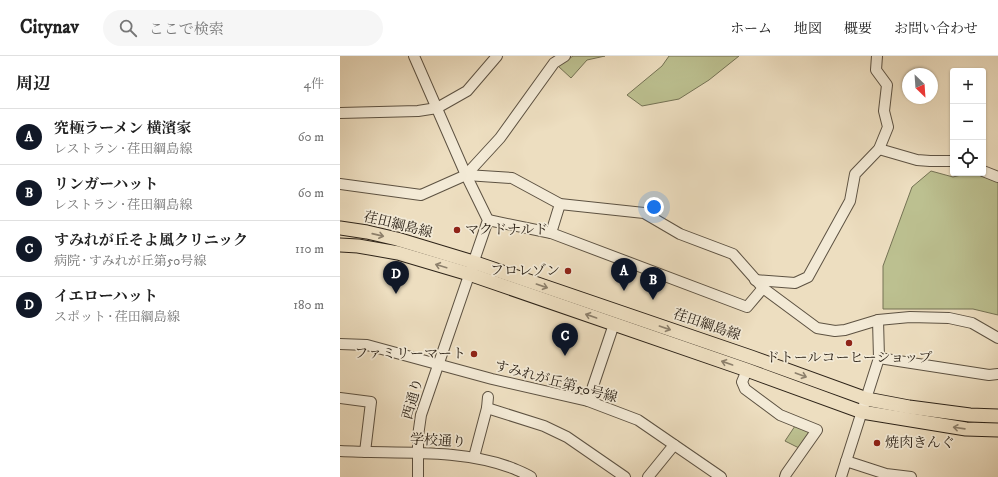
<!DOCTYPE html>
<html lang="ja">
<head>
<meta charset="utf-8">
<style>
  :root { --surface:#fff; --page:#f6f6f6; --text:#222; --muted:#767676; --line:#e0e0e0; --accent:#111827 }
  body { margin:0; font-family:"IM FELL DW Pica","Noto Serif JP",serif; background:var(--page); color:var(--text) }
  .controls { position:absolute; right:12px; top:12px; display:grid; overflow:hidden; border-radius:4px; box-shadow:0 1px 3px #0004 }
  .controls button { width:36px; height:36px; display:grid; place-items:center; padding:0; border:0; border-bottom:1px solid var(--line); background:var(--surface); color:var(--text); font:20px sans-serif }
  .compass { position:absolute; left:562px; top:12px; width:36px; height:36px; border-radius:50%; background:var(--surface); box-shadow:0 1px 3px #0004; rotate:155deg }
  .you { position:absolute; left:314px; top:151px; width:14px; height:14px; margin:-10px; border:3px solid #fff; border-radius:50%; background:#1a73e8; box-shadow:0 0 0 6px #1a73e833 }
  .badge { display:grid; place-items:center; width:26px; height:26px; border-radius:50%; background:var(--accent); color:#fff; font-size:13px; font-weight:700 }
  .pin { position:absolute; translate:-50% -33px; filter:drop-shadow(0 1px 2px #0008) }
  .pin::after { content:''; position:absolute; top:21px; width:14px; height:12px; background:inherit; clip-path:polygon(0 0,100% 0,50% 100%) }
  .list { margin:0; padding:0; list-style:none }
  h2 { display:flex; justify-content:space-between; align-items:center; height:52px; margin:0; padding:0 16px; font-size:17px }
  h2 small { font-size:13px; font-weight:400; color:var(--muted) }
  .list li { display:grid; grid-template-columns:26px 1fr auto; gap:12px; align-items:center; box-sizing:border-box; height:56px; padding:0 16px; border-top:1px solid var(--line) }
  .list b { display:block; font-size:15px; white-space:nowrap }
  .list p { margin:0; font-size:13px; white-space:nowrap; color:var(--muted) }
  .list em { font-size:13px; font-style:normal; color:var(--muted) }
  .icon { flex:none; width:22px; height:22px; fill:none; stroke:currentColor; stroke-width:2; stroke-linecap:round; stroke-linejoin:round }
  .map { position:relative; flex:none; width:658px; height:421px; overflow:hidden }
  header { display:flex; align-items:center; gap:24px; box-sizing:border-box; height:56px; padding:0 20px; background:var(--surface); border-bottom:1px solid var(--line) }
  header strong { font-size:19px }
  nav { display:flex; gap:22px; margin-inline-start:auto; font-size:14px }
  .search { width:280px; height:36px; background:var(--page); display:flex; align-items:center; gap:10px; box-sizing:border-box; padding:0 14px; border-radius:22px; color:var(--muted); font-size:15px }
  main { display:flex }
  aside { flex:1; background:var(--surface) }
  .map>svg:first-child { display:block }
  .green { fill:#bcc090; stroke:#747254 }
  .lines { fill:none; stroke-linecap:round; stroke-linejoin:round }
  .minor-casing { stroke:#5d5242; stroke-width:12 }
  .major-casing { stroke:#2d2318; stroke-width:15 }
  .minor { stroke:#f3ead6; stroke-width:10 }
  .major { stroke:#eddec0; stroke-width:13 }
  .oneway { stroke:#8d806c }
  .poi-dot { fill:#8f2418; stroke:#f3ead6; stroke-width:1.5 }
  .labels { text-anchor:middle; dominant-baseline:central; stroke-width:3.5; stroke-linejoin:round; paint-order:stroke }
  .street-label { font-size:14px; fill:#2d2318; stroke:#f3ead6 }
  .poi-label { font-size:14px; fill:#2d2318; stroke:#f3ead6; text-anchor:start }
</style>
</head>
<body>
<header>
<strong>Citynav</strong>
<div class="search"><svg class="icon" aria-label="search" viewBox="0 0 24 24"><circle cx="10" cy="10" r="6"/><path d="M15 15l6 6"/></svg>ここで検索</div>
<nav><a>ホーム</a><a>地図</a><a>概要</a><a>お問い合わせ</a></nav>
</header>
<main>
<aside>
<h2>周辺<small>4件</small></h2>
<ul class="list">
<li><span class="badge">A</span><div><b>究極ラーメン 横濱家</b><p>レストラン · 荏田綱島線</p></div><em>60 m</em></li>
<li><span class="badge">B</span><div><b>リンガーハット</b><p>レストラン · 荏田綱島線</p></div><em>60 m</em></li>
<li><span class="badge">C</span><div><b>すみれが丘そよ風クリニック</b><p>病院 · すみれが丘第50号線</p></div><em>110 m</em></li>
<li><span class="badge">D</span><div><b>イエローハット</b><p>スポット · 荏田綱島線</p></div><em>180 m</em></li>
</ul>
</aside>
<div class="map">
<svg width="658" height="421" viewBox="0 0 658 421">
  <rect width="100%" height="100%" fill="#eddec0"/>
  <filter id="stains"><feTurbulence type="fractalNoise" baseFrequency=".005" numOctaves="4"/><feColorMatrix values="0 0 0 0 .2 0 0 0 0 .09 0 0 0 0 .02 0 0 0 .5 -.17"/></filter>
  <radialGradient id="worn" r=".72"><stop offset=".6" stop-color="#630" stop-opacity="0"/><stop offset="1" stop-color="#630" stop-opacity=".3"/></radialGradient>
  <g class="green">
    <polygon points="233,0 265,0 247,4 231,22 218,10"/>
    <polygon points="329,0 399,0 369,24 339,43 302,50 287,39 322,10"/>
    <polygon points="591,115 613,121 629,117 643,117 658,119 658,259 633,253 543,253 543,210 572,131"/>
    <polygon points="455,370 472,376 459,392 445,385"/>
  </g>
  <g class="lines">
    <defs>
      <g id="minor">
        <polyline points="74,0 126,119 148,164 81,359 78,380 78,421"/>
        <polyline points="0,57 78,55 97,52 127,35 157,0"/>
        <polyline points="539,93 577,104 590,105 613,105"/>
        <polyline points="643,115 658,121"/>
        <polyline points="126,119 172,122 220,148 304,157 340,178 393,198 423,232 477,272 495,275 505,274 538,264 570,261 609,262 632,267 658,282"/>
        <polyline points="0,128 81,139 126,119 160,82 214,7 225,0"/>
        <polyline points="148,164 211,177 407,251 423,232"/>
        <polyline points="211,177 220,148"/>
        <polyline points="415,224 455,227 468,221 510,145 515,118 539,93 548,71 544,55 547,29 536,14 537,0"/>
        <polyline points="0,288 27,289 152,323 248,345 298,364 381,421"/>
        <polyline points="539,302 649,319 658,318"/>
        <polyline points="407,314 402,326 405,333 440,359 477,374 446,418 445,421"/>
        <polyline points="0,342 31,346 25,396"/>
        <polyline points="248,345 274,268"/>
        <polyline points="147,352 204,370 227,381 285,421"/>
        <path d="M0,395C55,398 121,392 172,412C179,415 185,417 191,421"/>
        <polyline points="134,401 147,352 148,341"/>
        <polyline points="506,405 546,418 571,421"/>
        <polyline points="308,421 334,389"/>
        <polyline points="501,421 539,302 538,264"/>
      </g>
      <g id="major">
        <polyline points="0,172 27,176 57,183 133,206 411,301 527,343 569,351 630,359 658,360"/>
        <polyline points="0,189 18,190 58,197 129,218 407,314 522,356 626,373 658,374"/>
      </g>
    </defs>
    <use href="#minor" class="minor-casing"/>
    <use href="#major" class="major-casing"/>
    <use href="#minor" class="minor"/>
    <use href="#major" class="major"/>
  </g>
  <defs><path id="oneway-shaft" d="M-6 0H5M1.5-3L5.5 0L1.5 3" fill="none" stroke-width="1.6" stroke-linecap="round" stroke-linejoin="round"/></defs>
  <g class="oneway">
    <use href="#oneway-shaft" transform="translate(38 179) rotate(13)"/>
    <use href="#oneway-shaft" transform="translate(101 210) rotate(-163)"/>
    <use href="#oneway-shaft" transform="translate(202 230) rotate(19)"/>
    <use href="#oneway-shaft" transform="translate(251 260) rotate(-161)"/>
    <use href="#oneway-shaft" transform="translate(325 272) rotate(19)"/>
    <use href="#oneway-shaft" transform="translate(387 307) rotate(-161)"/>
    <use href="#oneway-shaft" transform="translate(461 319) rotate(20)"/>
    <use href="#oneway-shaft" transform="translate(619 372) rotate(-172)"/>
  </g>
  <g class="poi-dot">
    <circle cx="117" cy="174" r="4"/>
    <circle cx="228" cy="215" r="4"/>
    <circle cx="509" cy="287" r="4"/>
    <circle cx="134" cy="298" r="4"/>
    <circle cx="537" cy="387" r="4"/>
  </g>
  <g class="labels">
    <g class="street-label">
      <text transform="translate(58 169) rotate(14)">荏田綱島線</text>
      <text transform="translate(367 269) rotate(19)">荏田綱島線</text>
      <text transform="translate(216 326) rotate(15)">すみれが丘第50号線</text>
      <text transform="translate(73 343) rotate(-74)">西通り</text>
      <text transform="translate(98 385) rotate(3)">学校通り</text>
    </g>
    <g class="poi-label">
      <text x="125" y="174">マクドナルド</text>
      <text x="220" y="215" text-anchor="end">フロレゾン</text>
      <text x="126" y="298" text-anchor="end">ファミリーマート</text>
      <text x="509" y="302" text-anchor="middle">ドトールコーヒーショップ</text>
      <text x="545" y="387">焼肉きんぐ</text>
    </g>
  </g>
  <rect width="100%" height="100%" filter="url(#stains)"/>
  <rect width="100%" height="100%" fill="url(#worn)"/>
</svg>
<div class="controls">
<button>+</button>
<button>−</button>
<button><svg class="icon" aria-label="locate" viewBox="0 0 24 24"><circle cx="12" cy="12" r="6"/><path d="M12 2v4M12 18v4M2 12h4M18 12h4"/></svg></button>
</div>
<svg class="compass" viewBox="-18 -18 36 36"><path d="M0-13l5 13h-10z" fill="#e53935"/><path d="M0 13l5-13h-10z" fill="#767676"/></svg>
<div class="you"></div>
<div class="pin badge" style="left:284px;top:235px">A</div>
<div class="pin badge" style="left:313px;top:244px">B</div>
<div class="pin badge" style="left:225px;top:300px">C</div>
<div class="pin badge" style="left:56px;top:238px">D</div>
</div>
</main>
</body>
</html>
